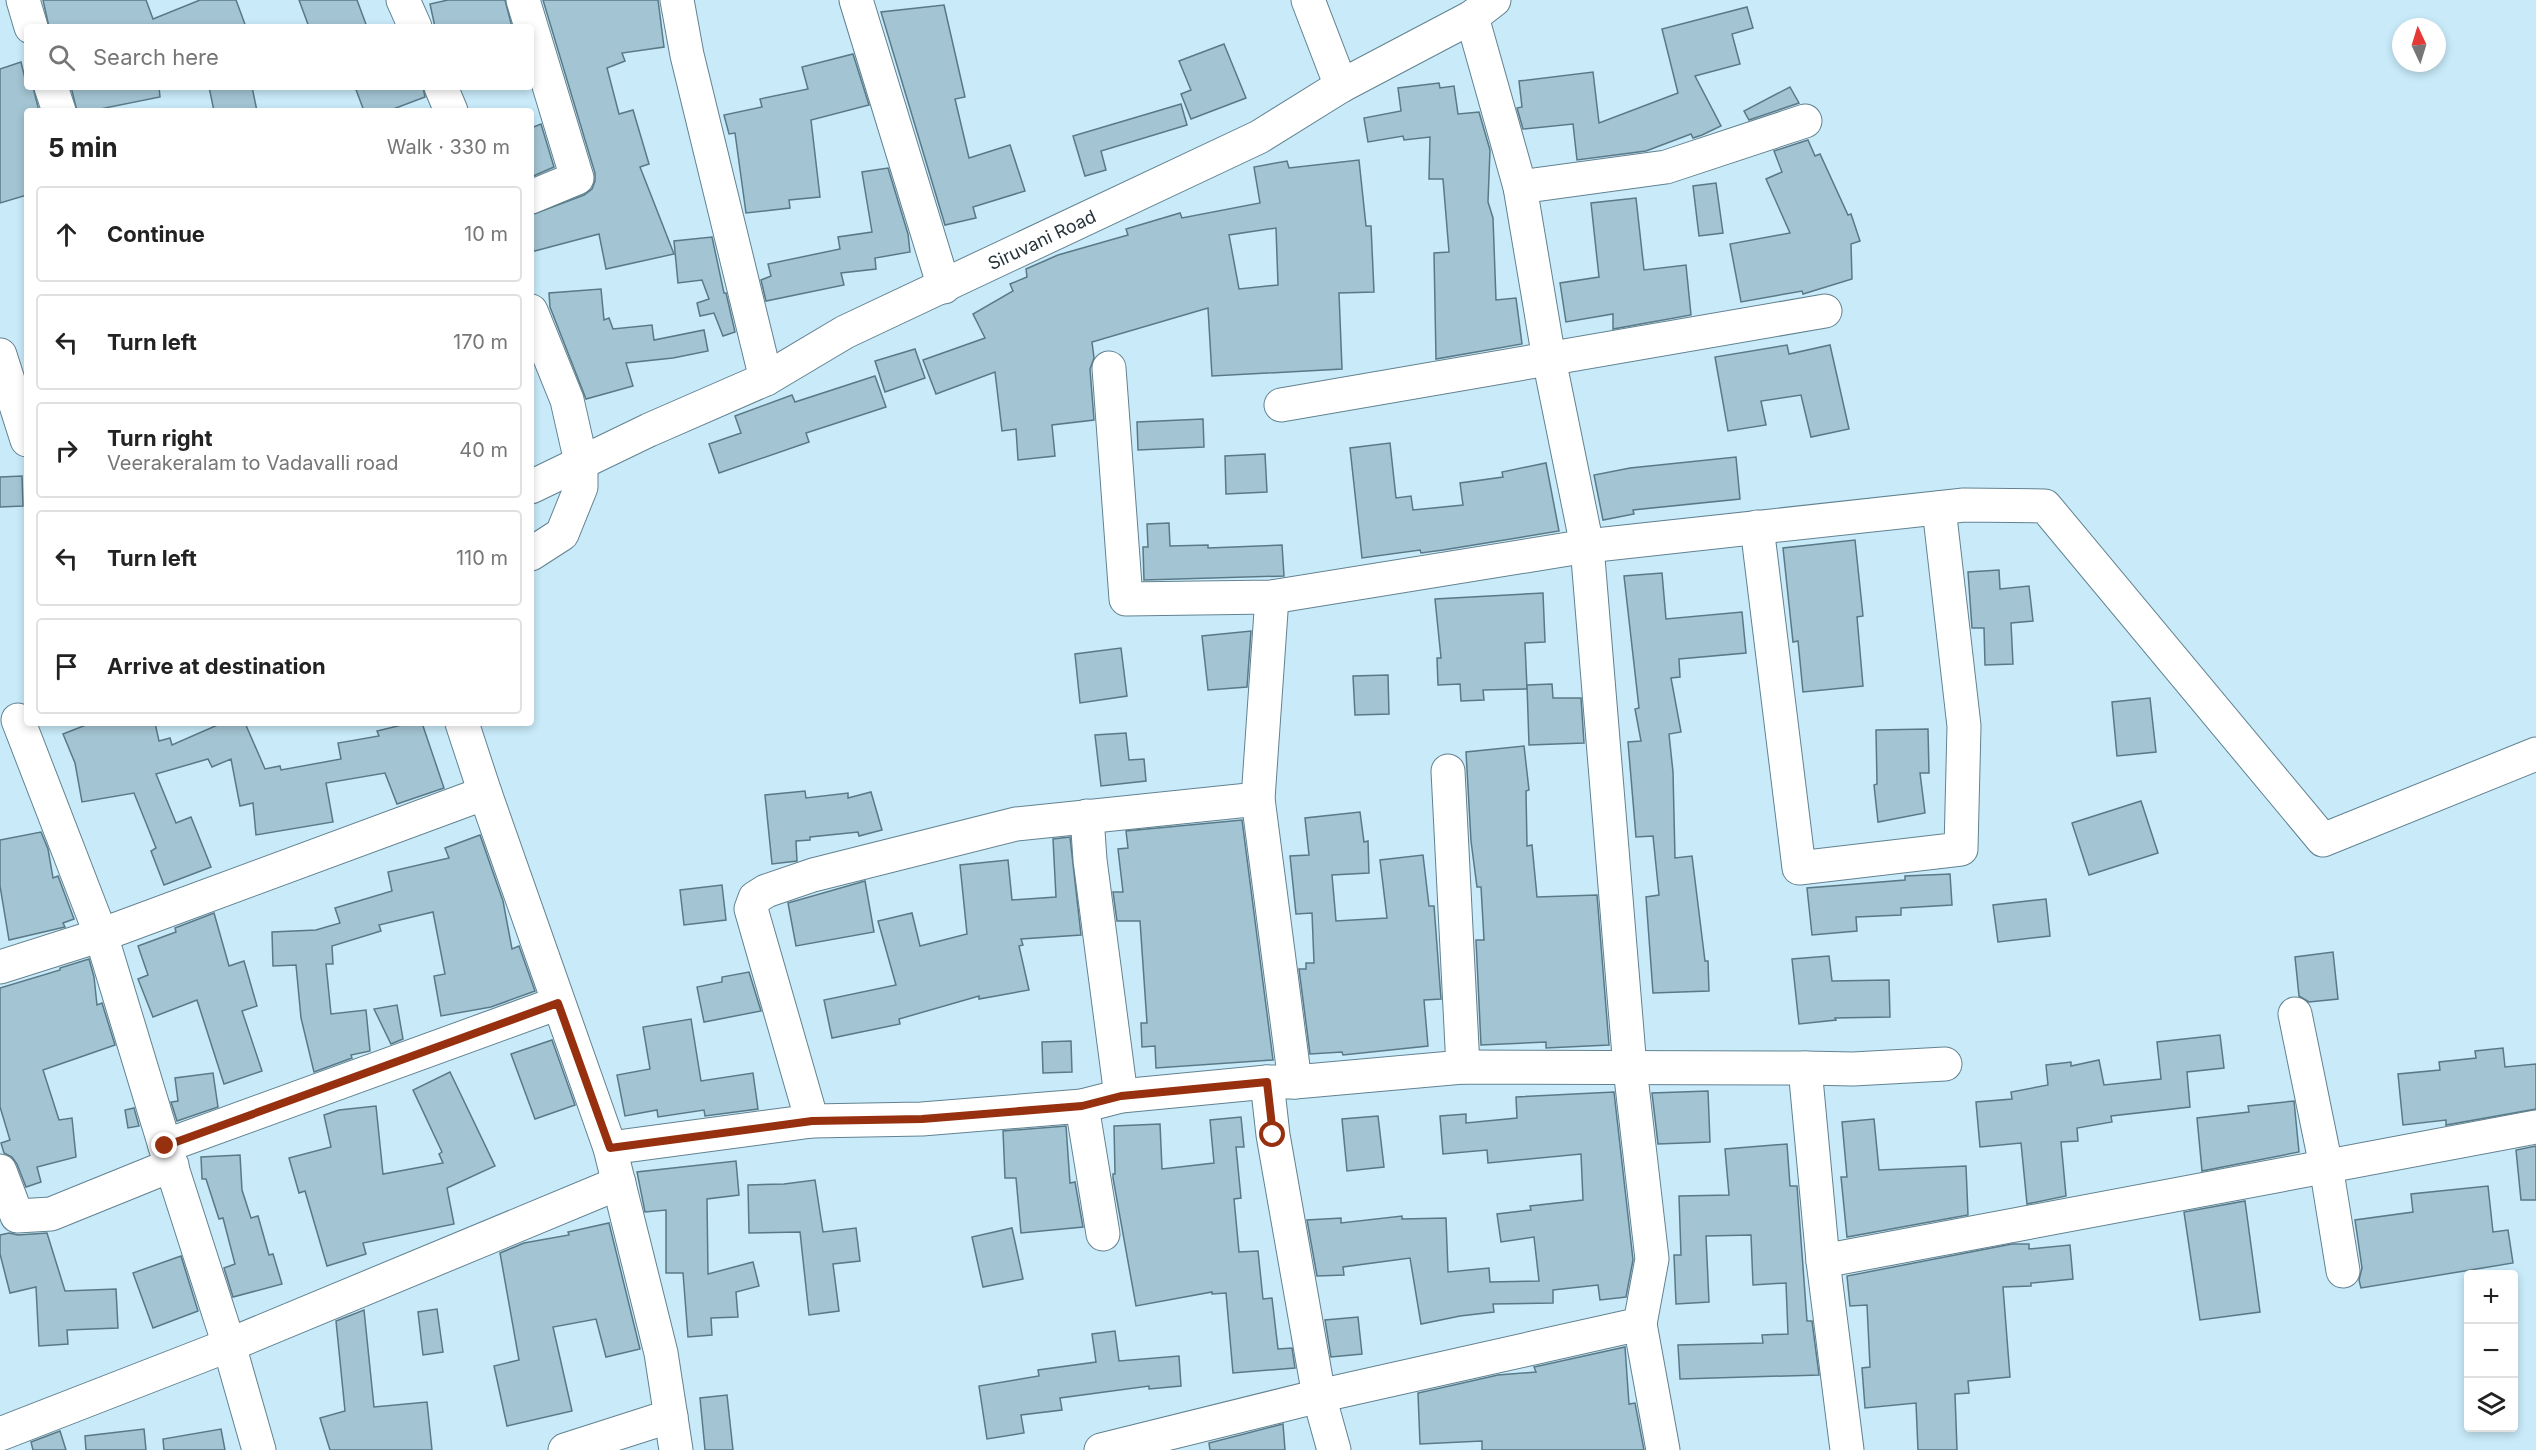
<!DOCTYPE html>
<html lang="en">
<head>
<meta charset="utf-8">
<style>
  :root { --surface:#fff; --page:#f2f2f2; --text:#222; --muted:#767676; --line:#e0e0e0 }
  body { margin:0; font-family:Inter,sans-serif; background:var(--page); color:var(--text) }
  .controls { position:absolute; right:18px; bottom:18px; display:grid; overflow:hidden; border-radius:6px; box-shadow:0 3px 9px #0003 }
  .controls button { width:54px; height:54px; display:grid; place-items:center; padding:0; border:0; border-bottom:2px solid var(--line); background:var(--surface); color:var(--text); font:30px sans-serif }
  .compass { position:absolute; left:2392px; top:18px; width:54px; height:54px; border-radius:50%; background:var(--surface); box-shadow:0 3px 9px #0003; rotate:356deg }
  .stop { position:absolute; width:18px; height:18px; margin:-14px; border:4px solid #97300e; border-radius:50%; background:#fff }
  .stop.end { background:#97300e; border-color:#fff; box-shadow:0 2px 6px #0008 }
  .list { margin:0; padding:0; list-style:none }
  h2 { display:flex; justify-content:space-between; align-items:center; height:78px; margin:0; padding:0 24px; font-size:26px }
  h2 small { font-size:20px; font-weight:400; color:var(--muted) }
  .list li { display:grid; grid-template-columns:39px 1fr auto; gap:18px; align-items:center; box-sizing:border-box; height:96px; margin:0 12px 12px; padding:0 12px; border:2px solid var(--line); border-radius:6px }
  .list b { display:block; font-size:22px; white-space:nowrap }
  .list p { margin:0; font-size:20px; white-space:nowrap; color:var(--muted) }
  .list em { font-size:20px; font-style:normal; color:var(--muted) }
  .icon { flex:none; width:33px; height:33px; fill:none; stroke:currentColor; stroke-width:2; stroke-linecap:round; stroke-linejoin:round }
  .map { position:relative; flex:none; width:2536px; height:1450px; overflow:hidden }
  .search { position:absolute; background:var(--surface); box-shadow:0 3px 9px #0003; left:24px; top:24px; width:510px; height:66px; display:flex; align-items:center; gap:15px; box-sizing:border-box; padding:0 21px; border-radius:6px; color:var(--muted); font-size:22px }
  .panel { position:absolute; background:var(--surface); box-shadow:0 3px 9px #0003; left:24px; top:108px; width:510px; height:618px; border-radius:6px }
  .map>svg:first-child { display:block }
  .building { fill:#a3c4d3; stroke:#5a7987; stroke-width:1.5; fill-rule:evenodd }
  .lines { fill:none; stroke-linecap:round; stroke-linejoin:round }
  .minor-casing { stroke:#628290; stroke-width:35 }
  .minor { stroke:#fff; stroke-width:33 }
  .route { stroke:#97300e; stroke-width:8 }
  .labels { text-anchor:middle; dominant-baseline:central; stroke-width:4.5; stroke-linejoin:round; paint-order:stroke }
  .street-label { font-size:18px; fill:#27353b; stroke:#c8eaf9 }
</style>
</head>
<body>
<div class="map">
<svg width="2536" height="1450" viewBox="0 0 2536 1450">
  <rect width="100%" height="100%" fill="#c8eaf9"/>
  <g class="building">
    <polygon points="43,0 146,0 153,19 200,0 236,0 246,27 49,27"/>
    <polygon points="299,0 357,0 367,27 309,27"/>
    <polygon points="448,0 505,0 512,27 435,27 430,4"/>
    <polygon points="543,0 658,0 664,47 622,53 625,61 607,68 619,114 633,110 649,164 640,167 674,254 606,269 599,234 531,252 531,215 584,195 592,189 595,181 595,173"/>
    <polygon points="944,5 965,97 955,99 969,158 1010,145 1025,191 973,207 976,218 945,225 881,12"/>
    <polygon points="1747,7 1753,28 1732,34 1740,64 1695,76 1721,126 1702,135 1693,138 1691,134 1646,151 1577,160 1573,124 1523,129 1517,108 1522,107 1519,81 1593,72 1599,123 1678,93 1662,29"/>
    <polygon points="1224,44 1246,98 1191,119 1181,94 1191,90 1179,61"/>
    <polygon points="853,54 869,105 811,120 820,197 789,200 790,208 746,213 735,133 729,134 724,115 762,107 760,99 808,89 802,67"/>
    <polygon points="21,62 27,87 33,87 39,111 27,111 27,195 0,203 0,69"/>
    <polygon points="1439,83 1440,88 1454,86 1458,114 1479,112 1490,150 1488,202 1493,218 1496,300 1516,298 1522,344 1436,359 1434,253 1449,252 1443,179 1429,179 1430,137 1404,140 1403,136 1368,142 1364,118 1401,111 1398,88"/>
    <polygon points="71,87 159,87 160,97 90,111 77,111"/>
    <polygon points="209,87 252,87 257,111 214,111"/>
    <polygon points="355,87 423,87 425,97 388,111 364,111"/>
    <polygon points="1790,87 1799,103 1749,120 1744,111"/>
    <polygon points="1181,104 1187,125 1101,151 1106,170 1085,176 1073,136"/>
    <polygon points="541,124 554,167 531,177 531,128"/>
    <polygon points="1808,140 1815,156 1820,154 1848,215 1851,214 1860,241 1851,244 1852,279 1803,294 1802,291 1741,302 1730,244 1790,233 1766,179 1782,172 1774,151"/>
    <path d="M1359,160L1366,226H1371L1374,292L1339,293L1342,369L1212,376L1208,308L1092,342L1094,358L1090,369L1094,420L1052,425L1055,456L1018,460L1016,429L1002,431L995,372L936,394L923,360L985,338L973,314L1013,291L1010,284L1027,277L1026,269L1058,255L1128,235L1126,229L1180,213L1182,218L1260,203L1254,167L1287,161L1289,168ZM1276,228L1278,285L1239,289L1229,235Z"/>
    <polygon points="888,168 908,234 910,252 875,258 876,269 841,273 844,285 766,301 761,280 771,276 768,264 840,249 838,237 872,232 862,172"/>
    <polygon points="1716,183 1723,233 1699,236 1693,186"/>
    <polygon points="1636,198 1644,270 1686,265 1691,315 1613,329 1613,314 1566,322 1560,283 1599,277 1591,203"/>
    <polygon points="712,237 724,293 726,293 735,332 723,336 714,313 700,316 697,303 709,299 702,280 678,283 674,241"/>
    <polygon points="601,289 604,320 609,318 613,329 652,325 654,340 704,330 708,351 673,358 626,363 633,386 586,399 550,307 549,293"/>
    <polygon points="1787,345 1789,354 1830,345 1849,429 1811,437 1801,395 1761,401 1766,425 1728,431 1715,357"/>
    <polygon points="915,349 925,378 885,392 875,361"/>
    <polygon points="875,376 886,407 806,433 809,442 719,473 709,444 741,433 735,416 792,395 795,402"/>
    <polygon points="1203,419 1204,447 1138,450 1137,422"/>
    <polygon points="1390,443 1396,498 1411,496 1413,510 1463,505 1460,483 1503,477 1502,472 1546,463 1559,531 1443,550 1421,553 1420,550 1362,558 1350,448"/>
    <polygon points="1265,454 1267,492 1226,494 1225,456"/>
    <polygon points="1736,457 1740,499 1633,510 1634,514 1603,520 1594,475 1630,468"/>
    <polygon points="22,476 23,506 0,507 0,477"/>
    <polygon points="1169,523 1170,546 1208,545 1208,548 1282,545 1284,576 1144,580 1143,547 1148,547 1147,524"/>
    <polygon points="1855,540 1863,616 1857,617 1863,686 1803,692 1798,641 1793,642 1783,548"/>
    <polygon points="1999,570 2000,589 2029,586 2033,621 2011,623 2013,664 1985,665 1984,628 1972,628 1968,572"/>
    <polygon points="1662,573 1666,619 1742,612 1746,653 1679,659 1680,677 1671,678 1681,732 1669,734 1673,772 1675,858 1692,856 1705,961 1708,961 1709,991 1653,993 1646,897 1659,895 1653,836 1636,837 1628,742 1641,741 1635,709 1639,708 1624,576"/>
    <polygon points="1543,593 1545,642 1525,643 1527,689 1483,690 1484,700 1461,701 1460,684 1438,685 1437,658 1441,658 1435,599"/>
    <polygon points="1251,631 1247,687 1208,690 1202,636"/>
    <polygon points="1121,648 1127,696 1080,703 1075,654"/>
    <polygon points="1388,675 1389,714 1355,715 1353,676"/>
    <polygon points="1552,684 1553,698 1581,698 1584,743 1529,745 1527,685"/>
    <polygon points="2150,698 2156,752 2117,756 2112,702"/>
    <polygon points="91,723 155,723 159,741 170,738 172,745 222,723 245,723 265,769 280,766 281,770 341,759 338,743 379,736 377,731 410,723 422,723 444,788 397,804 385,773 326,783 333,822 256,835 253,803 240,806 231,759 212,767 208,759 156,774 176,823 191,817 211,867 164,885 151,851 156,848 134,793 82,802 75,763 63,734"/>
    <polygon points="1928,729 1929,773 1920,773 1925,813 1878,822 1874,785 1877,784 1876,730"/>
    <polygon points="1126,733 1129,760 1144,759 1146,781 1101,786 1095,735"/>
    <polygon points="1524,746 1529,790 1526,791 1527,846 1532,845 1537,897 1597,895 1609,1045 1546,1048 1546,1042 1481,1045 1476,940 1484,940 1481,887 1477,887 1471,841 1466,752"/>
    <polygon points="805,791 806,798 848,793 848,798 871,792 882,830 859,836 858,832 810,837 810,840 796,841 797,861 772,864 765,795"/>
    <polygon points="2141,801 2158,853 2089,875 2072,823"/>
    <polygon points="1360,812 1364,842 1368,841 1369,873 1332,875 1336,921 1387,918 1380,860 1423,855 1429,906 1434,906 1441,999 1424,1000 1428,1046 1343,1055 1342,1052 1310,1054 1299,969 1306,969 1306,963 1314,963 1312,913 1296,914 1290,856 1309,855 1305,818"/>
    <polygon points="1242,820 1273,1060 1156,1068 1155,1046 1142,1047 1141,1023 1147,1023 1140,921 1117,921 1113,892 1123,892 1118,849 1128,848 1126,831"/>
    <polygon points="41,832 48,849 53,878 58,876 74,919 63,923 65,927 9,940 0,886 0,840"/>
    <polygon points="480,835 503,901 512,949 519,946 535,991 491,1007 441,1016 434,976 445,974 433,912 379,925 381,931 332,946 333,964 326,964 331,1014 366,1010 370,1051 351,1055 352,1058 314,1072 301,1018 296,965 273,966 272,932 316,930 340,923 335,908 392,891 388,872 449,858 445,848"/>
    <polygon points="1070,837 1081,935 1021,939 1023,945 1019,946 1029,990 979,999 979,996 899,1019 900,1024 832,1038 824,1000 896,985 878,921 912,913 920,946 967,934 960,865 1008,860 1012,900 1056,897 1053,839"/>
    <polygon points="1950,874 1952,905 1901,908 1901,915 1856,917 1857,931 1812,935 1807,888 1905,880 1905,876"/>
    <polygon points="865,881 874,932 796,946 788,903"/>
    <polygon points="722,885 726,920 684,925 680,890"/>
    <polygon points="2046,899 2050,936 1998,942 1993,905"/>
    <polygon points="214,913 229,966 244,961 257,1006 242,1011 262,1071 224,1084 197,1000 153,1017 138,979 148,975 138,946 176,932 175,928"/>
    <polygon points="2333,952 2338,999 2309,1002 2299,996 2295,957"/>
    <polygon points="1829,956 1832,981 1889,980 1890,1017 1835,1018 1836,1020 1799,1024 1792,959"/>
    <polygon points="89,959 94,977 97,1005 102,1003 115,1045 43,1070 59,1120 72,1118 76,1157 37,1167 41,1182 26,1187 17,1164 12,1157 4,1153 1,1143 10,1140 0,1107 0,988 60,970 60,968"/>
    <polygon points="749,972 761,1011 704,1022 697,987 722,982 722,977"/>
    <polygon points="397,1005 403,1039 391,1044 374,1009"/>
    <polygon points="691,1019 701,1081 753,1073 758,1109 705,1116 704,1110 658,1117 657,1110 625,1116 617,1075 650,1069 643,1027"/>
    <polygon points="2220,1035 2224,1068 2187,1072 2190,1107 2111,1116 2112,1122 2077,1128 2078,1141 2061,1142 2066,1196 2027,1204 2021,1143 1980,1147 1976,1102 2012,1099 2011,1092 2048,1085 2046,1065 2071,1062 2071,1066 2099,1060 2104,1085 2161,1079 2157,1042"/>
    <polygon points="552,1040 575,1105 535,1119 511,1054"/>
    <polygon points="1071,1041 1072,1072 1043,1073 1042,1042"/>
    <polygon points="2503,1048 2505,1067 2536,1064 2536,1109 2446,1125 2446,1120 2403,1125 2398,1074 2440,1070 2439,1062 2476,1058 2475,1051"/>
    <polygon points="450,1072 495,1166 447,1188 454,1224 363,1243 366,1254 327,1266 305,1191 299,1193 289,1158 331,1147 324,1115 339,1110 376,1106 383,1174 443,1163 439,1154 442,1152 413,1090"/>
    <polygon points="213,1073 218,1107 177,1121 171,1102 178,1101 175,1078"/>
    <polygon points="1708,1091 1710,1142 1658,1144 1652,1093"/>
    <polygon points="1614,1092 1633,1260 1626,1297 1600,1300 1598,1285 1553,1290 1553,1303 1493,1304 1494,1312 1460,1316 1421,1324 1410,1258 1343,1267 1344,1275 1317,1276 1307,1220 1341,1218 1341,1223 1402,1216 1402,1219 1446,1218 1448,1272 1489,1268 1490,1282 1539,1281 1534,1237 1501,1242 1497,1214 1531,1210 1530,1206 1583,1200 1581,1154 1488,1163 1487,1150 1443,1154 1440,1116 1466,1114 1466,1123 1517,1118 1516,1097"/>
    <polygon points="2294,1101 2299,1152 2202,1171 2197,1118 2249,1112 2248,1106"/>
    <polygon points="134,1108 139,1126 128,1128 125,1110"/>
    <polygon points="1378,1116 1384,1167 1347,1171 1342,1119"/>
    <polygon points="1241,1117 1244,1147 1236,1147 1241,1198 1234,1199 1239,1252 1258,1251 1263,1299 1272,1298 1278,1349 1292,1348 1295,1368 1233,1373 1226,1293 1212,1294 1212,1292 1136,1306 1113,1178 1113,1174 1115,1174 1114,1126 1160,1124 1162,1169 1214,1163 1210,1120"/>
    <polygon points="1874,1119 1879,1170 1966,1166 1968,1215 1847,1237 1841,1177 1847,1177 1842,1122"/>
    <polygon points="1066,1126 1070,1183 1075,1182 1083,1227 1021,1233 1016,1178 1005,1178 1003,1131"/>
    <polygon points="1787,1144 1790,1186 1797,1186 1807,1321 1812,1321 1819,1375 1680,1379 1678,1345 1763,1343 1762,1335 1788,1334 1786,1283 1753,1285 1751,1235 1706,1236 1709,1302 1676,1304 1674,1255 1681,1255 1679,1196 1729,1195 1725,1149"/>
    <polygon points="2536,1146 2536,1200 2521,1200 2516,1150"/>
    <polygon points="240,1155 242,1190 251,1218 258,1216 269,1255 273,1254 282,1284 233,1297 224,1268 235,1264 223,1218 219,1219 206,1179 202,1179 201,1157"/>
    <polygon points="736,1161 739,1195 707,1199 708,1274 753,1262 759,1286 736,1292 738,1317 711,1318 712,1335 688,1337 683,1273 666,1273 666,1210 645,1212 637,1172"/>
    <polygon points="815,1180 823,1232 856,1228 860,1261 833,1264 839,1311 809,1315 800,1232 749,1233 748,1185 784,1184"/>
    <polygon points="2488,1186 2493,1232 2508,1230 2513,1263 2361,1288 2359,1280 2362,1268 2355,1220 2413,1212 2411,1194"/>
    <polygon points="2245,1201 2260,1312 2200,1320 2184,1212"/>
    <polygon points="609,1223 640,1349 606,1357 596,1319 553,1327 572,1411 507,1426 494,1366 519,1360 500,1253 524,1243 569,1235 568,1232"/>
    <polygon points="1012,1228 1023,1279 983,1287 972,1237"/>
    <polygon points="9,1233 18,1235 47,1233 65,1291 116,1289 118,1328 67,1330 68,1344 39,1346 36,1287 10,1293 0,1254 0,1235"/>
    <polygon points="2012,1244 2029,1244 2029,1249 2070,1245 2073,1279 2031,1283 2031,1286 2003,1287 2010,1377 1968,1381 1969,1393 1955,1394 1957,1450 1918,1450 1916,1403 1865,1408 1862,1368 1870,1367 1867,1305 1850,1306 1847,1276"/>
    <polygon points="181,1256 198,1311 153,1328 133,1273"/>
    <polygon points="437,1309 443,1352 423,1355 418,1312"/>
    <polygon points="364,1310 374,1407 427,1402 432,1450 330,1450 320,1418 345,1411 336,1321"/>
    <polygon points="1358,1317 1362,1354 1331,1357 1325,1320"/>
    <polygon points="1115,1331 1119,1361 1179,1356 1181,1386 1149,1389 1149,1386 1060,1398 1062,1410 1021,1415 1024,1433 987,1439 979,1386 1039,1376 1038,1370 1096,1362 1092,1334"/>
    <polygon points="1625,1347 1629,1404 1635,1403 1644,1450 1482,1450 1482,1441 1420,1444 1418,1393 1498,1375 1536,1372 1534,1367"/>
    <polygon points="727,1395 733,1450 705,1450 700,1398"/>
    <polygon points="1283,1424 1285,1450 1210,1450 1209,1443"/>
    <polygon points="144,1429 146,1450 86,1450 85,1436"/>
    <polygon points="221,1429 225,1450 164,1450 163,1439"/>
    <polygon points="60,1431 66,1450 33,1450 31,1442"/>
  </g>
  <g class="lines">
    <defs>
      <g id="minor">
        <polyline points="23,0 31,27"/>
        <polyline points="403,0 415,27"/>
        <polyline points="523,0 577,178 531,197"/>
        <polyline points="677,0 687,55 766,379"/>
        <polyline points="856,0 944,287"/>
        <polyline points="1308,0 1341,86"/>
        <polyline points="1472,17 1520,187 1549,359 1587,546 1630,1068 1652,1259 1640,1324 1663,1450"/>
        <polyline points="51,87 59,111"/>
        <polyline points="441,87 451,111"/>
        <polyline points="1520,187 1666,167 1805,121"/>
        <polyline points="531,311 567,400 581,462 581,487 562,534 531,554"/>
        <polyline points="0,355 27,440"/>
        <polyline points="1109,368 1126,599 1272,597 1587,546 1964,505 2045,506 2323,840 2536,754"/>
        <polyline points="1281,405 1825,311"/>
        <path id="s1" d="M531,487L649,430L766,379L845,332L1259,137L1341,86L1472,17L1494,0"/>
        <polyline points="1757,527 1799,868 1961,849 1964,726 1939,508"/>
        <polyline points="1272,597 1258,799 1295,1082"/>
        <polyline points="18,720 101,935 165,1146 558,1003"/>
        <polyline points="462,723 485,793 610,1148 661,1353 676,1450"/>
        <polyline points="1448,771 1463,1067"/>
        <polyline points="1087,816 1090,860 1121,1096"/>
        <polyline points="0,967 101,935 485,793"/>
        <polyline points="2295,1014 2326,1166 2343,1271"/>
        <polyline points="1805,1068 1853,1069 1945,1064"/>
        <polyline points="1267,1082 1273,1135 1319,1396 1334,1450"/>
        <polyline points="1082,1106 1103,1234"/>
        <polyline points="812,1121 751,909 755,898 766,891 813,875 1016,824 1258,799"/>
        <polyline points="165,1146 229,1345 259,1450"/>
        <polyline points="610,1148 812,1121 922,1119 1082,1106 1121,1096 1267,1082 1295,1082 1463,1067 1805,1068 1823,1261 1847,1450"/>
        <polyline points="0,1171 17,1216 51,1214 172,1165"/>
        <polyline points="1823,1261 2536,1127"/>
        <polyline points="0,1434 229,1345 619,1183"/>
        <polyline points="565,1450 671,1416"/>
        <polyline points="1101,1450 1319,1396 1640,1324"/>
      </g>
    </defs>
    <use href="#minor" class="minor-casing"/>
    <use href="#minor" class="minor"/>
  </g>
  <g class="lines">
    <polyline class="route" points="165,1146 558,1003 610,1148 812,1121 922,1119 1082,1106 1121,1096 1267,1082 1273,1135"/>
  </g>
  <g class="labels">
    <g class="street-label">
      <text stroke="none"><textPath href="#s1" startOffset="568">Siruvani Road</textPath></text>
    </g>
  </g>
</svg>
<div class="controls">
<button>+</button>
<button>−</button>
<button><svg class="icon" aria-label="layers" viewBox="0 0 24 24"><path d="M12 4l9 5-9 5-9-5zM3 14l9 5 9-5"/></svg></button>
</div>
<svg class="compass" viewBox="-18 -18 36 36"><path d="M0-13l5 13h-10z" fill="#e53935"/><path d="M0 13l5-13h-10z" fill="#767676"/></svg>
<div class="stop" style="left:1273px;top:1135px"></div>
<div class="stop end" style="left:165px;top:1146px"></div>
<div class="search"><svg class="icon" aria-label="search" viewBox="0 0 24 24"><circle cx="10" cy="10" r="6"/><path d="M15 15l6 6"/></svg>Search here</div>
<section class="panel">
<h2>5 min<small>Walk · 330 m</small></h2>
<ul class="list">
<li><svg class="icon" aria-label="ahead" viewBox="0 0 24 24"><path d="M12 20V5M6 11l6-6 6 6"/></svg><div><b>Continue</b></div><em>10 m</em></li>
<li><svg class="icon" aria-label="left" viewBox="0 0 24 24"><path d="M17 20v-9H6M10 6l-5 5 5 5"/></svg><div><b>Turn left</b></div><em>170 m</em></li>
<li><svg class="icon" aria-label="right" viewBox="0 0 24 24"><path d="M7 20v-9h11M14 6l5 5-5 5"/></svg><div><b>Turn right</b><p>Veerakeralam to Vadavalli road</p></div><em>40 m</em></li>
<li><svg class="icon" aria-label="left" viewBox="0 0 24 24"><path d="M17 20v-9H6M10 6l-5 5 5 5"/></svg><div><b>Turn left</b></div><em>110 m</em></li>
<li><svg class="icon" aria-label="arrive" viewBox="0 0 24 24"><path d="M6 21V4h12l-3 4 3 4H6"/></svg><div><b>Arrive at destination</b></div></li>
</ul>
</section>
</div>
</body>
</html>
